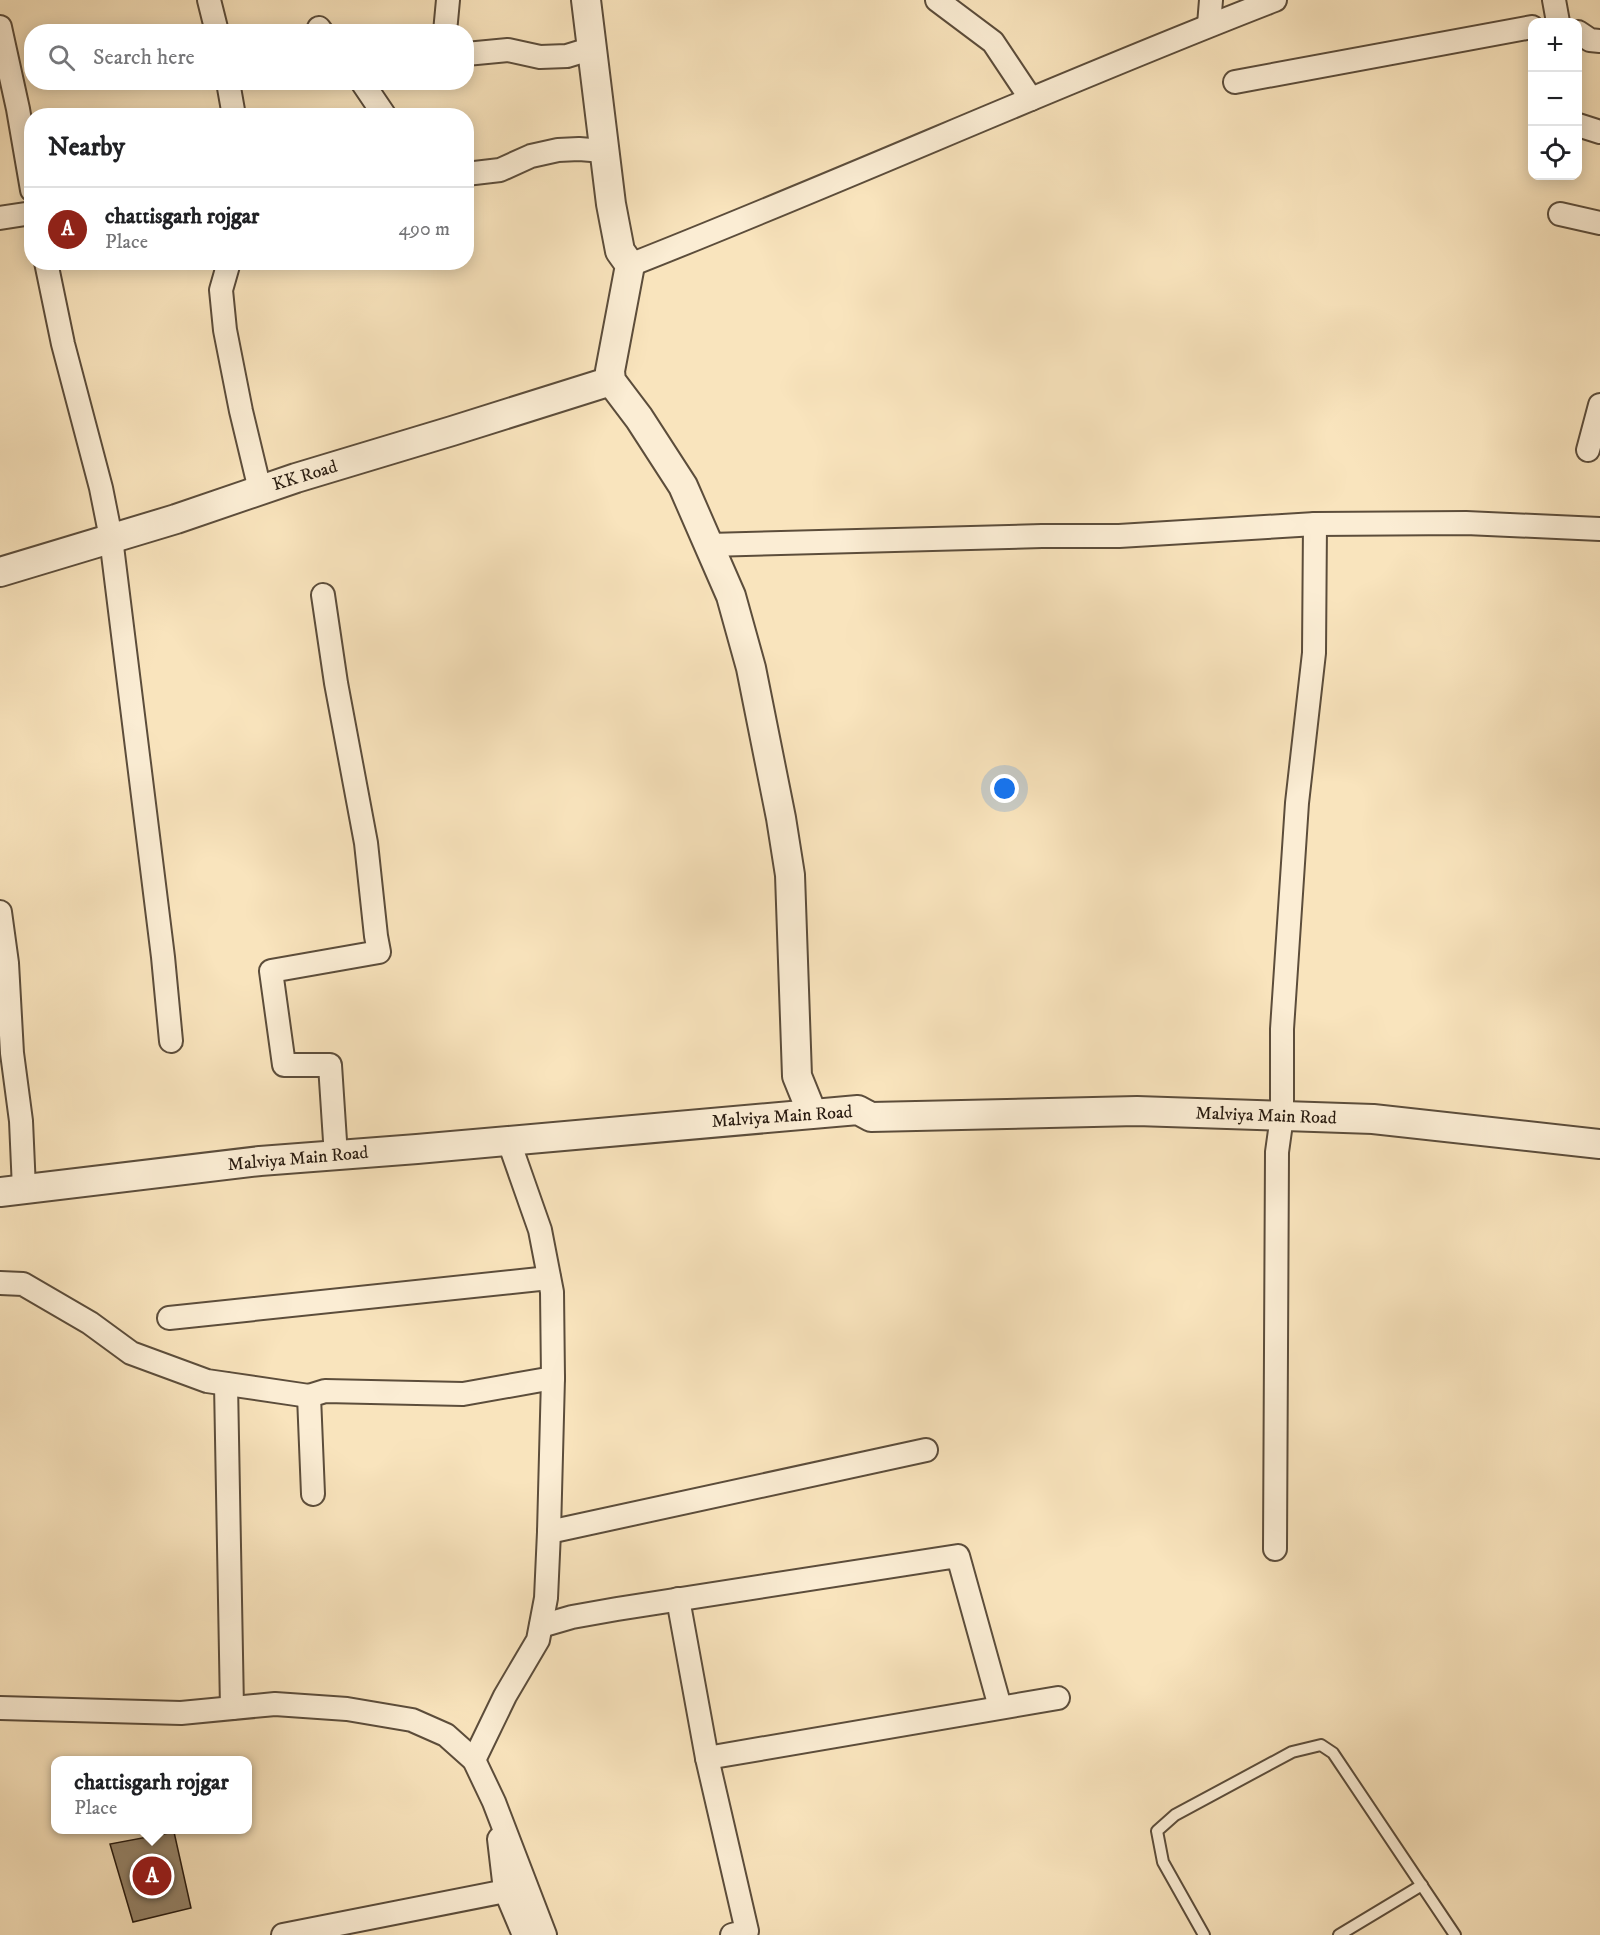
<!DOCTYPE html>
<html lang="en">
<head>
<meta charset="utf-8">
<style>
  :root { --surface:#fff; --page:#f6f6f6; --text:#202124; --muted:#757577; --line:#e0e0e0; --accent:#8f2418 }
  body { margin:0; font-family:"IM FELL DW Pica",serif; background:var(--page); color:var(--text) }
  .controls { position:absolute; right:18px; top:18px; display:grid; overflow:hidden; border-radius:12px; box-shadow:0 3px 15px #0003 }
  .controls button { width:54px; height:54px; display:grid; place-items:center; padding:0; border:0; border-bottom:2px solid var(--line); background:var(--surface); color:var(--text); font:30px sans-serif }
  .you { position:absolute; left:1005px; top:789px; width:21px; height:21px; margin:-15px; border:4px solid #fff; border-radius:50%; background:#1a73e8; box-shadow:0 0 0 9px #1a73e833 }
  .badge { display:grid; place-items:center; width:39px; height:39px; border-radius:50%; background:var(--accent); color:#fff; font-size:20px; font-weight:700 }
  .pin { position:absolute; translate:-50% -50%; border:3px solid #fff; box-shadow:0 2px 6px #0006 }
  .popup { position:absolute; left:51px; top:1756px; width:201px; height:78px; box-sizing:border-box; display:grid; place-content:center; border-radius:12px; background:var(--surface); filter:drop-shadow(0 2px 4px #0005); font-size:20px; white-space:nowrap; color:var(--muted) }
  .popup b { font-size:22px; color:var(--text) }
  .popup::after { content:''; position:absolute; left:50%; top:100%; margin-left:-12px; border:12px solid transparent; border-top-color:var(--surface) }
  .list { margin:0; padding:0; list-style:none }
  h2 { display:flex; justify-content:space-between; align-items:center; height:78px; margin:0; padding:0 24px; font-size:26px }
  h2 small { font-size:20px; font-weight:400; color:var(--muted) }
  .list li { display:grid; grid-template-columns:39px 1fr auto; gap:18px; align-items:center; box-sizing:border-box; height:84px; padding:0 24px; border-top:2px solid var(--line) }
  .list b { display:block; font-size:22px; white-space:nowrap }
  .list p { margin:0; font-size:20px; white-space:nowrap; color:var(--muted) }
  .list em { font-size:20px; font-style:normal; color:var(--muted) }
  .icon { flex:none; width:33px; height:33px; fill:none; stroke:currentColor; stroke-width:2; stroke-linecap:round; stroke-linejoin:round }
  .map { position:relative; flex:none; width:1600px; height:1935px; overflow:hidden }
  .search { position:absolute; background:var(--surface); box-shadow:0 3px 15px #0003; left:24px; top:24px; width:450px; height:66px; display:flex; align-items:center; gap:15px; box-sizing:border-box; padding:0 21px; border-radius:24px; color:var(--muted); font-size:22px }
  .panel { position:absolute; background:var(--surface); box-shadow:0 3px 15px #0003; left:24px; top:108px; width:450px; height:162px; border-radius:24px }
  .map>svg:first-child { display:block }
  .building { fill:#95846a; stroke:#281b10; stroke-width:1.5 }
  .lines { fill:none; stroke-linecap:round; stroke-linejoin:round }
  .service-casing { stroke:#5c4d3b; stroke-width:14 }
  .minor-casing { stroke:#5c4d3b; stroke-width:26 }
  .tertiary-casing { stroke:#5c4d3b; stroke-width:32 }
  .service { stroke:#fbedd4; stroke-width:10 }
  .minor { stroke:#fbedd4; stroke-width:22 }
  .tertiary { stroke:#fbedd4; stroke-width:28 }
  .labels { text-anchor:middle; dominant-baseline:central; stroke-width:4.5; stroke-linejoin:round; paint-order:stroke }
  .street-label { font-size:18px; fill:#281b10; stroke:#fbedd4 }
</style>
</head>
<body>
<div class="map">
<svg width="1600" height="1935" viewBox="0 0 1600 1935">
  <rect width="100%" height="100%" fill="#f9e4bd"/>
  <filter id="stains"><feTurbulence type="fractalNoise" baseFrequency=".00333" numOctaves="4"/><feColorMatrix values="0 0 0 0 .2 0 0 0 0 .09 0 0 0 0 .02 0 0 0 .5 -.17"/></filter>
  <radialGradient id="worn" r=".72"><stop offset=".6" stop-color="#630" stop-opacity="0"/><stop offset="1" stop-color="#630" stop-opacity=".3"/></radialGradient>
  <polygon class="building" points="174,1832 191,1908 133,1922 110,1844"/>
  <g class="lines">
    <defs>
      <g id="service">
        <polyline points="1204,1935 1163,1862 1157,1831 1175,1815 1292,1752 1321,1745 1333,1753 1455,1935"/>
        <polyline points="1339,1935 1422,1885"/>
      </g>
      <g id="minor">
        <polyline points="209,0 217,32"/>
        <polyline points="937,0 993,42 1031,99"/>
        <polyline points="1554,0 1558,22"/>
        <polyline points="1209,25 1211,0"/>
        <polyline points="0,27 18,109 32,190"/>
        <polyline points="319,28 322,32"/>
        <polyline points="445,32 448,0"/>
        <polyline points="1578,32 1590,40 1600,41"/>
        <polyline points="466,54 508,50 540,57 567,56 593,48"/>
        <polyline points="228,82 234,116"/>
        <polyline points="362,82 385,116"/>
        <polyline points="1235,82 1532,27"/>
        <polyline points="1578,125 1600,132"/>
        <polyline points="466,174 500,170 531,156 558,150 579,149 604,151"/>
        <polyline points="1560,214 1600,223"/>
        <polyline points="0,218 32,213"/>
        <polyline points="46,262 63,344 101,488 111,538 163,957 171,1041"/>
        <polyline points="229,262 221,290 225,330 241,411 260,490"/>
        <path d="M630,265C846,180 1058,84 1275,0"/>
        <polyline points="1588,450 1600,405"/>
        <polyline points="709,545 1042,536 1119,536 1315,524 1466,523 1600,529"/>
        <polyline points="323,595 336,683 366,843 376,936 379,952 271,971 284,1065 330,1065 336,1156"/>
        <polyline points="0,912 7,963 12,1053 21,1121 24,1189"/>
        <polyline points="0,1283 23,1284 90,1323 131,1353 207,1381 309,1396"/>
        <polyline points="169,1318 549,1278"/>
        <polyline points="226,1384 232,1708"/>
        <polyline points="313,1494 309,1396 325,1391 463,1394 553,1378"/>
        <polyline points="549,1532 926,1450"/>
        <polyline points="1275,1549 1277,1152 1282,1116 1282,1029 1297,803 1314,653 1315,524"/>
        <polyline points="678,1599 707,1758 747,1931 732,1935"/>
        <polyline points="541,1626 572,1617 617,1609 958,1556 1000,1707"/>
        <polyline points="0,1708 181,1713 275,1704 347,1709 412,1720 446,1735 474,1760 494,1802 545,1935"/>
        <polyline points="707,1758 1058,1698"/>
        <polyline points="474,1760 505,1696 538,1640 546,1598 549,1532 553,1378 552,1292 540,1230 508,1139"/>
        <polyline points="499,1839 505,1890 524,1935"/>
        <polyline points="283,1935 526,1887"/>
      </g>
      <g id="tertiary">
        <polyline points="586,0 611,204 620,251 630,265 610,371 611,381 639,418 683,486 731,596 751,668 781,818 790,875 797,1076 812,1113"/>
        <polyline points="0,572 176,519 296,478 452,431 611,381"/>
        <polyline points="0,1192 260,1161 417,1149 858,1110 871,1117 1137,1111 1373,1119 1600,1144"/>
      </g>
    </defs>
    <use href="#service" class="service-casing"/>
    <use href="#minor" class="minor-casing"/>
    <use href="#tertiary" class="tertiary-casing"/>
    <use href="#service" class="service"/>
    <use href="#minor" class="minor"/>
    <use href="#tertiary" class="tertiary"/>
  </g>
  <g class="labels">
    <g class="street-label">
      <text transform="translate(305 476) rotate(-17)">KK Road</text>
      <text transform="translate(1266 1116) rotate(2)">Malviya Main Road</text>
      <text transform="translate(782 1117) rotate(-4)">Malviya Main Road</text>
      <text transform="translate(298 1159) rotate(-5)">Malviya Main Road</text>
    </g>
  </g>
  <rect width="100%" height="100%" filter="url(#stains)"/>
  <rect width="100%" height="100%" fill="url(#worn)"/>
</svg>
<div class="controls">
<button>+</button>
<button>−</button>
<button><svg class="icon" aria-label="locate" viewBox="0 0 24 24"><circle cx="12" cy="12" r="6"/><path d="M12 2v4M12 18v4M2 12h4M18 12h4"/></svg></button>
</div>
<div class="you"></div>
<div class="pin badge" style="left:152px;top:1876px">A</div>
<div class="popup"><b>chattisgarh rojgar</b>Place</div>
<div class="search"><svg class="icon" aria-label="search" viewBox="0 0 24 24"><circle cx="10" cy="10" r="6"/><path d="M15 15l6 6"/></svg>Search here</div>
<section class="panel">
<h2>Nearby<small></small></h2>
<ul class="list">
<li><span class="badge">A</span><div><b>chattisgarh rojgar</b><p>Place</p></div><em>490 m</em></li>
</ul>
</section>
</div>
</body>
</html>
